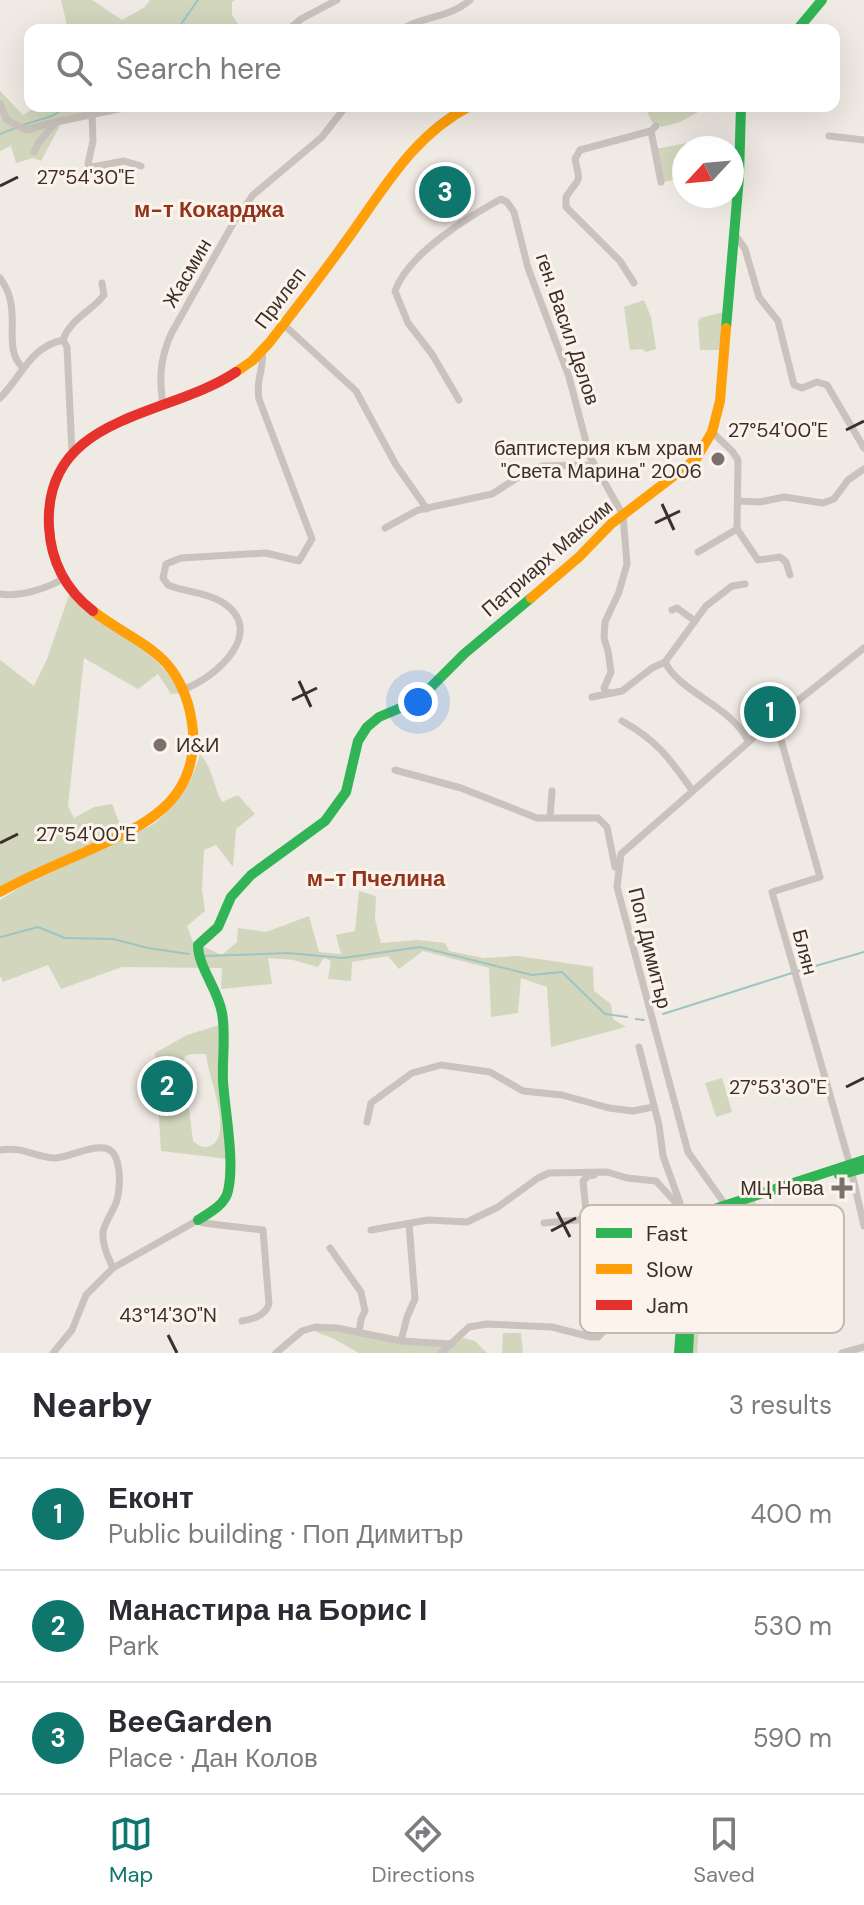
<!DOCTYPE html>
<html lang="en">
<head>
<meta charset="utf-8">
<style>
  :root { --surface:#fff; --page:#f2f2f3; --text:#2b2b33; --muted:#7c7c81; --line:#e1e1e2; --accent:#0f766e }
  body { margin:0; font-family:"DM Sans",sans-serif; background:var(--page); color:var(--text) }
  .compass { position:absolute; left:672px; top:136px; width:72px; height:72px; border-radius:50%; background:var(--surface); box-shadow:0 8px 32px #0002; rotate:244deg }
  .you { position:absolute; left:418px; top:702px; width:28px; height:28px; margin:-20px; border:6px solid #fff; border-radius:50%; background:#1a73e8; box-shadow:0 0 0 12px #1a73e833 }
  .badge { display:grid; place-items:center; width:52px; height:52px; border-radius:50%; background:var(--accent); color:#fff; font-size:26px; font-weight:700 }
  .pin { position:absolute; translate:-50% -50%; border:4px solid #fff; box-shadow:0 2px 8px #0006 }
  .list { margin:0; padding:0; list-style:none }
  h2 { display:flex; justify-content:space-between; align-items:center; height:104px; margin:0; padding:0 32px; font-size:34px }
  h2 small { font-size:26px; font-weight:400; color:var(--muted) }
  .list li { display:grid; grid-template-columns:52px 1fr auto; gap:24px; align-items:center; box-sizing:border-box; height:112px; padding:0 32px; border-top:2px solid var(--line) }
  .list b { display:block; font-size:30px; white-space:nowrap }
  .list p { margin:0; font-size:26px; white-space:nowrap; color:var(--muted) }
  .list em { font-size:26px; font-style:normal; color:var(--muted) }
  .icon { flex:none; width:44px; height:44px; fill:none; stroke:currentColor; stroke-width:2; stroke-linecap:round; stroke-linejoin:round }
  .map { position:relative; flex:none; width:864px; height:1353px; overflow:hidden }
  .search { position:absolute; background:var(--surface); box-shadow:0 8px 32px #0002; left:24px; right:24px; top:24px; height:88px; display:flex; align-items:center; gap:20px; box-sizing:border-box; padding:0 28px; border-radius:16px; color:var(--muted); font-size:30px }
  .sheet { height:440px; background:var(--surface) }
  nav { display:flex; justify-content:space-around; align-items:center; box-sizing:border-box; height:112px; border-top:2px solid var(--line); background:var(--surface); font-size:22px; color:var(--muted) }
  nav a { display:grid; justify-items:center; gap:4px }
  nav .on { color:var(--accent) }
  .map>svg:first-child { display:block }
  .green { fill:#d2d6bd; fill-rule:evenodd }
  .lines { fill:none; stroke-linecap:round; stroke-linejoin:round }
  .stream { stroke:#9ec4c3; stroke-width:2 }
  .street { stroke:#cac2bc; stroke-width:7 }
  .fast { stroke:#30b455; stroke-width:10 }
  .slow { stroke:#ff9f0a; stroke-width:10 }
  .jam { stroke:#e5322d; stroke-width:10 }
  .ticks { fill:none; stroke:#3c2f2a; stroke-width:3 }
  .poi-dot { fill:#7b706b; stroke:#fcf4ec; stroke-width:3 }
  .labels { text-anchor:middle; dominant-baseline:central; stroke-width:6; stroke-linejoin:round; paint-order:stroke }
  .street-label { font-size:20px; fill:#3c2f2a; stroke:#fcf4ec }
  .poi-label { font-size:20px; fill:#3c2f2a; stroke:#fcf4ec; text-anchor:end }
  .neighbourhood-label { font-size:22px; font-weight:bold; fill:#92341b; stroke:#fcf4ec }
  .key { fill:#fcf4ec; stroke:#c2b9b2; stroke-width:2 }
  .key-label { font-size:22px; fill:#3c2f2a }
  .ticks-label { font-size:20px; text-anchor:middle; fill:#3c2f2a; stroke:#fcf4ec; stroke-width:6; stroke-linejoin:round; paint-order:stroke }
</style>
</head>
<body>
<div class="map">
<svg width="864" height="1353" viewBox="0 0 864 1353">
  <rect width="100%" height="100%" fill="#f0eae4"/>
  <g class="green">
    <polygon points="61,0 92,0 122,20 145,7 150,0 235,0 232,2 232,15 242,30 68,30"/>
    <polygon points="0,91 23,115 38,106 124,106 64,118 41,161 33,158 16,163 11,146 0,151"/>
    <polygon points="644,106 709,106 680,122 662,127 652,122"/>
    <polygon points="692,142 694,148 684,148 684,173 670,181 661,182 655,149"/>
    <polygon points="644,300 651,317 656,349 646,352 642,349 630,350 624,307"/>
    <polygon points="728,311 725,350 700,350 698,323 700,318"/>
    <path d="M69,595C107,623 158,650 180,693L171,694L158,674L138,689L84,658L68,806L74,818L94,807L112,804L123,832L0,888V660L34,686L47,659Z"/>
    <path d="M200,754C214,770 212,783 222,802L238,795L255,814L236,829L233,867L216,845L204,850L202,890L205,911L187,926L193,942L222,955L237,942L238,928L266,932L309,916L319,952L341,954L336,935L355,931L359,891L376,896L375,919L381,943L418,940L445,943L449,951L484,958L518,956L593,967L594,991L611,1004L613,1019L626,1027L551,1047L547,987L521,978L518,1013L491,1017L489,968L423,951L399,969L388,956L352,962L351,981L328,979L331,961L324,958L318,967L293,960L268,958L272,984L221,989L222,968L122,967L61,989L48,965L3,982L0,976V900L21,887L154,824C178,803 192,784 200,754Z"/>
    <path d="M223,1024L228,1159L161,1151L155,1053L187,1035ZM192,1054H206C207,1074 235,1137 210,1146C203,1149 198,1145 193,1141L189,1109L176,1091L185,1056Z"/>
    <polygon points="722,1078 732,1112 716,1117 705,1083"/>
    <polygon points="755,1200 757,1210 723,1220 714,1221 708,1226 705,1240 697,1353 688,1353 694,1241 705,1218"/>
    <polygon points="330,1328 450,1346 463,1338 475,1341 487,1353 359,1353 332,1338 314,1331"/>
    <polygon points="503,1333 521,1333 523,1353 502,1353"/>
  </g>
  <g class="lines">
    <g class="stream">
      <polyline points="177,30 198,0"/>
      <polyline points="23,125 52,116 68,106"/>
      <polyline points="0,134 18,127"/>
      <polyline points="1,937 38,927 65,938 113,939 148,948 189,954"/>
      <polyline points="204,956 288,953 343,958 420,947 532,975 562,972 605,1014 627,1017"/>
      <polyline points="798,971 864,952"/>
      <polyline points="663,1014 792,973"/>
      <polyline points="636,1019 644,1020"/>
    </g>
    <g class="street">
      <polyline points="288,30 301,19 337,0"/>
      <path d="M401,30C421,16 448,19 470,0"/>
      <polyline points="0,104 7,120 26,130 56,122"/>
      <polyline points="92,114 93,141 88,164 92,167 124,161 141,166"/>
      <polyline points="651,131 661,182"/>
      <polyline points="829,136 864,140"/>
      <polyline points="34,152 39,142 56,122 133,106"/>
      <polyline points="734,233 745,249 759,297 778,321 794,385 802,388 817,382 827,385 864,448"/>
      <path d="M0,278C25,311 0,347 23,368"/>
      <path d="M634,283L620,261L566,207V197C580,175 581,186 575,159L580,150L651,131L656,126"/>
      <polyline points="283,324 356,391 396,465 427,509"/>
      <path d="M63,340C70,319 92,311 104,295L102,283"/>
      <path d="M0,398C22,376 30,347 63,340L67,347L72,453"/>
      <path d="M459,400L432,354L408,323L395,291C408,254 468,217 501,199L507,202L514,212L528,268L569,377L590,457L623,515L627,564L619,592L605,622L604,638L608,651L611,672L604,688L606,692L612,693"/>
      <path d="M163,405C159,378 160,359 171,334L235,220L253,195L322,137L346,106"/>
      <polyline points="738,501 760,502 784,497 823,503 834,499 848,480 864,469"/>
      <polyline points="385,528 418,510 492,494 528,471 543,466 594,465"/>
      <polyline points="737,529 758,560 780,557 786,562 790,575"/>
      <polyline points="698,552 737,529 738,460 732,451 712,432"/>
      <path d="M0,594C20,597 45,589 63,579"/>
      <polyline points="672,610 677,608 695,621"/>
      <path d="M665,662C680,693 733,707 748,741"/>
      <path d="M184,689C216,678 268,631 222,602C206,592 185,592 168,585L163,578L166,564L181,558L266,553L299,561L312,539L259,399C255,381 265,366 262,352"/>
      <polyline points="592,697 622,691 652,668 665,662 706,606 732,586 745,584"/>
      <polyline points="775,719 820,877 772,892 850,1165 864,1226"/>
      <path d="M622,721C658,741 669,758 692,790"/>
      <polyline points="395,770 461,788 537,818 598,818 607,827 615,867"/>
      <polyline points="550,817 552,791"/>
      <polyline points="639,1047 659,1125 663,1156 680,1203"/>
      <polyline points="367,1122 371,1103 412,1073 441,1065 490,1072 523,1091 562,1095 609,1108 633,1111 653,1107"/>
      <path d="M0,1150C25,1146 35,1158 55,1158C71,1157 88,1146 104,1148C123,1150 121,1190 116,1203C112,1213 105,1222 103,1232C102,1245 108,1257 113,1268"/>
      <polyline points="727,1207 688,1152 617,887 621,854 775,719 864,648"/>
      <polyline points="581,1219 586,1211 583,1181 588,1176 594,1175"/>
      <polyline points="544,1223 611,1217 615,1220 614,1248"/>
      <polyline points="371,1230 428,1220 467,1222 498,1207 538,1178 549,1173 607,1172 627,1178 656,1181 694,1223"/>
      <polyline points="330,1248 361,1292 365,1311 361,1319 359,1333"/>
      <polyline points="401,1341 407,1317 415,1299 409,1224"/>
      <path d="M53,1353L72,1330L86,1295L113,1268L198,1220L203,1223L263,1230L269,1304C265,1316 253,1319 242,1321"/>
      <polyline points="276,1353 302,1331 315,1327 337,1328 401,1341 452,1344"/>
      <path d="M441,1353L469,1327L487,1324L552,1327L591,1337H598C609,1328 615,1309 629,1304C644,1298 657,1305 672,1294L676,1235L686,1214"/>
      <polyline points="842,1353 864,1347"/>
    </g>
    <g class="fast">
      <polyline points="797,30 822,0"/>
      <polyline points="726,328 739,177 741,106"/>
      <polyline points="839,1175 864,1168"/>
      <path d="M198,1220C209,1213 225,1205 228,1191C235,1161 225,1112 223,1081C222,1059 226,1035 222,1013C218,989 198,967 198,945L218,927L231,897L251,875L325,821L346,792L358,741L367,727L379,717L412,703L423,695L464,654L531,598"/>
      <polyline points="679,1353 688,1233 692,1222 702,1213 864,1160"/>
      <polyline points="688,1353 694,1241 697,1225 702,1219"/>
    </g>
    <g class="slow">
      <path d="M236,372L252,361L269,343C298,306 327,268 354,230C388,182 416,134 470,106"/>
      <polyline points="531,598 579,557 611,524 696,459 712,432 720,401 726,328"/>
      <path d="M0,892C27,877 55,865 83,853C138,828 197,806 193,732C191,708 183,683 167,664C147,642 117,630 93,611"/>
    </g>
    <path class="jam" d="M93,611C66,590 51,562 49,527C43,414 167,418 236,372"/>
  </g>
  <path class="ticks" d="M0,186L18,177M846,430L864,421M662,504L674,530M655,523L680,511M299,681L311,707M292,700L317,688M0,843L18,834M846,1087L864,1078M557,1212L570,1237M551,1231L576,1218M168,1335L177,1353"/>
  <g class="poi-dot">
    <circle cx="718" cy="459" r="8"/>
    <circle cx="160" cy="745" r="8"/>
    <path d="M838 1176h8v8h8v8h-8v8h-8v-8h-8v-8h8z"/>
  </g>
  <g class="labels">
    <g class="street-label">
      <text transform="translate(187 273) rotate(-60)">Жасмин</text>
      <text transform="translate(280 298) rotate(-53)">Прилеп</text>
      <text transform="translate(568 329) rotate(71)">ген. Васил Делов</text>
      <text transform="translate(547 558) rotate(-41)">Патриарх Максим</text>
      <text transform="translate(650 948) rotate(76)">Поп Димитър</text>
      <text transform="translate(805 952) rotate(75)">Блян</text>
    </g>
    <g class="poi-label">
      <text x="702" y="448">баптистерия към храм<tspan x="702" dy="23">"Света Марина" 2006</tspan></text>
      <text x="176" y="745" text-anchor="start">И&amp;И</text>
      <text x="824" y="1188">МЦ Нова</text>
    </g>
    <g class="neighbourhood-label">
      <text x="209" y="209">м-т Кокарджа</text>
      <text x="376" y="878">м-т Пчелина</text>
    </g>
  </g>
  <rect x="580" y="1205" width="264" height="128" rx="12" class="key"/>
  <rect x="596" y="1228" width="36" height="10" fill="#30b455"/>
  <rect x="596" y="1264" width="36" height="10" fill="#ff9f0a"/>
  <rect x="596" y="1300" width="36" height="10" fill="#e5322d"/>
  <g class="key-label">
    <text x="646" y="1241">Fast</text>
    <text x="646" y="1277">Slow</text>
    <text x="646" y="1313">Jam</text>
  </g>
  <g class="ticks-label">
    <text x="86" y="184">27°54'30"E</text>
    <text x="778" y="437">27°54'00"E</text>
    <text x="86" y="841">27°54'00"E</text>
    <text x="778" y="1094">27°53'30"E</text>
    <text x="168" y="1322">43°14'30"N</text>
  </g>
</svg>
<svg class="compass" viewBox="-18 -18 36 36"><path d="M0-13l5 13h-10z" fill="#e53935"/><path d="M0 13l5-13h-10z" fill="#7c7c81"/></svg>
<div class="you"></div>
<div class="pin badge" style="left:770px;top:712px">1</div>
<div class="pin badge" style="left:167px;top:1086px">2</div>
<div class="pin badge" style="left:445px;top:192px">3</div>
<div class="search"><svg class="icon" aria-label="search" viewBox="0 0 24 24"><circle cx="10" cy="10" r="6"/><path d="M15 15l6 6"/></svg>Search here</div>
</div>
<section class="sheet">
<h2>Nearby<small>3 results</small></h2>
<ul class="list">
<li><span class="badge">1</span><div><b>Еконт</b><p>Public building · Поп Димитър</p></div><em>400 m</em></li>
<li><span class="badge">2</span><div><b>Манастира на Борис І</b><p>Park</p></div><em>530 m</em></li>
<li><span class="badge">3</span><div><b>BeeGarden</b><p>Place · Дан Колов</p></div><em>590 m</em></li>
</ul>
</section>
<nav>
<a class="on"><svg class="icon" aria-label="map" viewBox="0 0 24 24"><path d="M3 6l6-2 6 2 6-2v14l-6 2-6-2-6 2zM9 4v14M15 6v14"/></svg>Map</a>
<a><svg class="icon" aria-label="directions" viewBox="0 0 24 24"><path d="M12 3l9 9-9 9-9-9zM9 14v-3h6M13 9l2 2-2 2"/></svg>Directions</a>
<a><svg class="icon" aria-label="saved" viewBox="0 0 24 24"><path d="M7 4h10v16l-5-4-5 4z"/></svg>Saved</a>
</nav>
</body>
</html>
